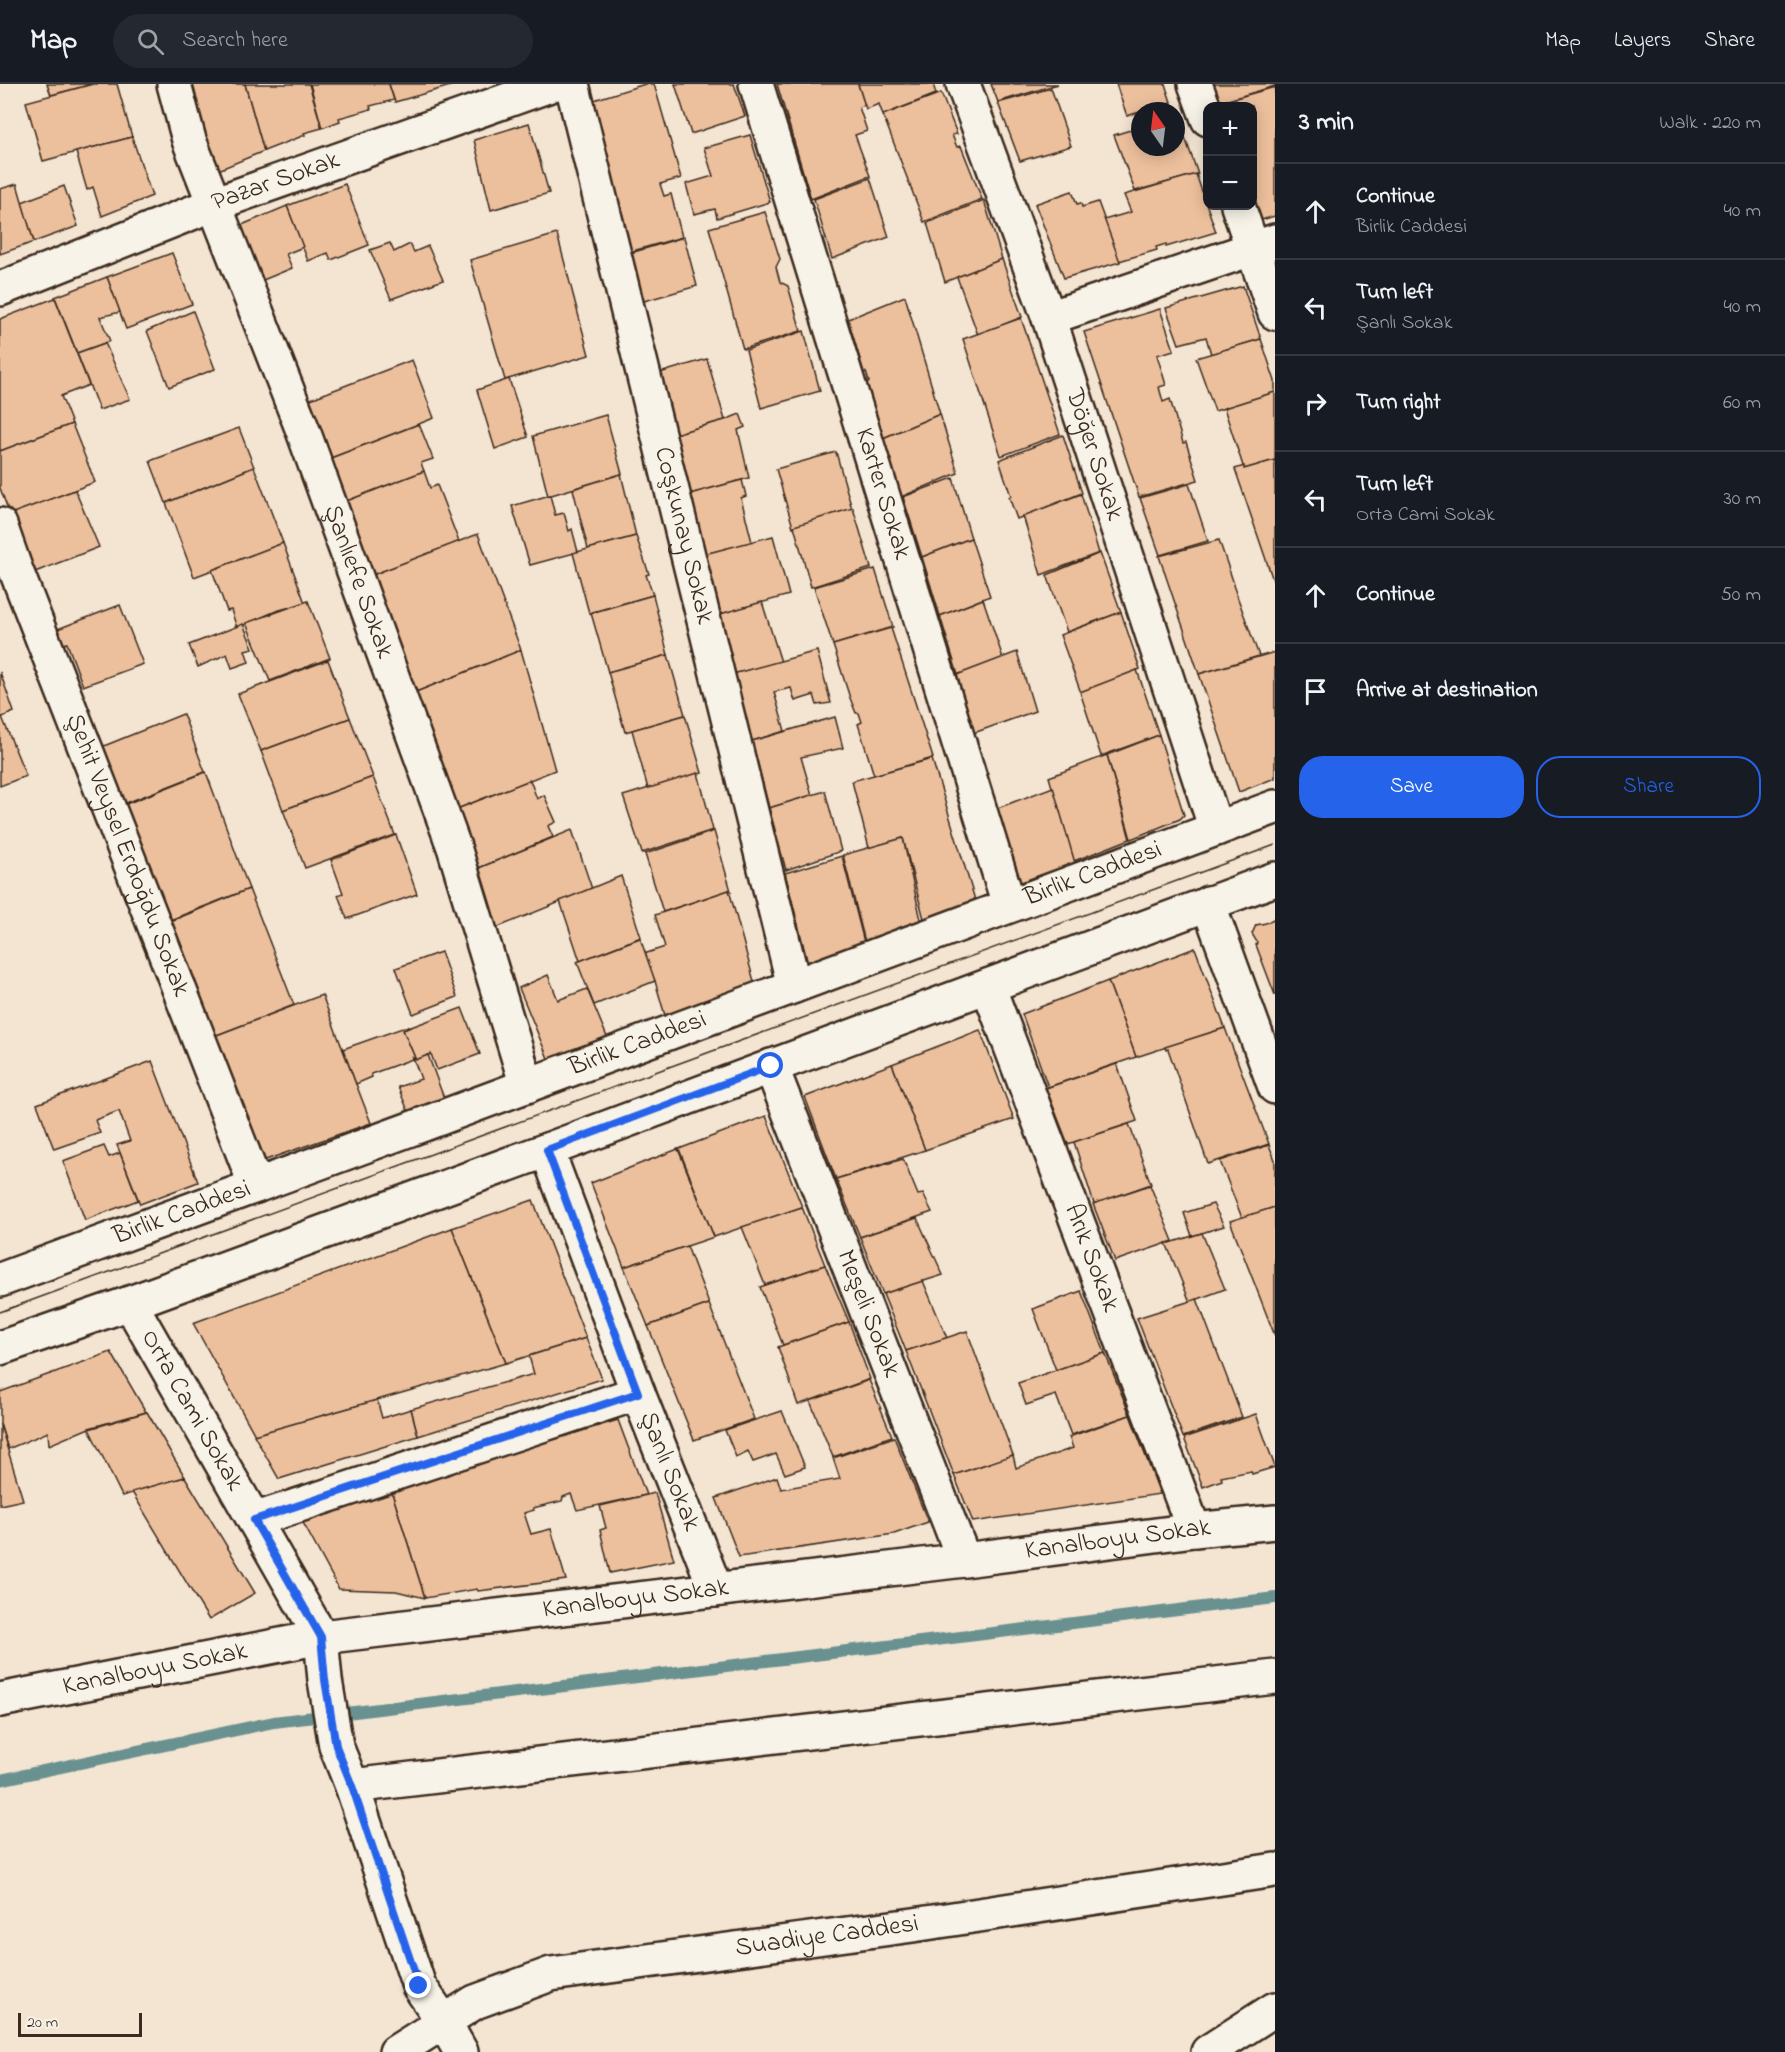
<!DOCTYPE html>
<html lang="en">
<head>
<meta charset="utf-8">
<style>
  :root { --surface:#171b24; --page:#242831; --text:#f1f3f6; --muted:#9ea1a6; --line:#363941; --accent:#2563eb }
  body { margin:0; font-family:"Indie Flower",sans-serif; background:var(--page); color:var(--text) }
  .controls { position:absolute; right:18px; top:18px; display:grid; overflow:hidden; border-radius:12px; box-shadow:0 3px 15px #0003 }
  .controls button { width:54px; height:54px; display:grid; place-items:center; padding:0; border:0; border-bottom:2px solid var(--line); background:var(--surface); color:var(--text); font:30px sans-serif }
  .compass { position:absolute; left:1131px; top:18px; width:54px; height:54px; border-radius:50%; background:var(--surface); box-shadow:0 3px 15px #0003; rotate:346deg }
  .scale { position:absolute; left:18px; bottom:15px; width:124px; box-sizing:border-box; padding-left:6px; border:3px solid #3b2a1e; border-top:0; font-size:16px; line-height:21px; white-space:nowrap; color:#3b2a1e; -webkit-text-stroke:4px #f7f3e8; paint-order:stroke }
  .stop { position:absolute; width:18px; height:18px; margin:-14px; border:4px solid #2563eb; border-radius:50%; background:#fff }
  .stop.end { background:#2563eb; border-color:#fff; box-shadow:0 2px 6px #0008 }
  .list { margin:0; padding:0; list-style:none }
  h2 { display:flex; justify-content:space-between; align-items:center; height:78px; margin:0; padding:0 24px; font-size:26px }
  h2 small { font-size:20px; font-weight:400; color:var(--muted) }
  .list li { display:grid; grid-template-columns:39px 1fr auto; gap:18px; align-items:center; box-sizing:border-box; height:96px; padding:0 24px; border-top:2px solid var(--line) }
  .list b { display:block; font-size:22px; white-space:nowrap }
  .list p { margin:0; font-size:20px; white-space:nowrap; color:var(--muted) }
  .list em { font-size:20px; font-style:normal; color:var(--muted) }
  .actions { display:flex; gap:12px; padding:18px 24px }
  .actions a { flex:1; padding:14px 0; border:2px solid var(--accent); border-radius:24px; text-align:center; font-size:21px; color:var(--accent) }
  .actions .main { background:var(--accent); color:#fff }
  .icon { flex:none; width:33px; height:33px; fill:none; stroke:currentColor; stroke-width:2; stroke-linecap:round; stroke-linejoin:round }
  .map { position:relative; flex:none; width:1275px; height:1968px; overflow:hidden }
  header { display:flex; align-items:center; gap:36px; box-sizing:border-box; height:84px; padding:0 30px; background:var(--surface); border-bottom:2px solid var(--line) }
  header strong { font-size:28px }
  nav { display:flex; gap:33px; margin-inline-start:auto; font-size:21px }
  .search { width:420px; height:54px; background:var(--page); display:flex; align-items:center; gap:15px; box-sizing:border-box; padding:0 21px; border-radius:33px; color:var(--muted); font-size:22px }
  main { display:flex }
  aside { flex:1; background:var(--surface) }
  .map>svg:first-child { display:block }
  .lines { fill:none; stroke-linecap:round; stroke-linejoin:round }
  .stream { stroke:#679190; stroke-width:12 }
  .building { fill:#edc09d; stroke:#3b2a1e; stroke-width:1.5 }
  .street-casing { stroke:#3b2a1e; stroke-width:38 }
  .secondary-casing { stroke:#3b2a1e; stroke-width:38 }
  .street { stroke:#f7f3e8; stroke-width:33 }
  .secondary { stroke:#f7f3e8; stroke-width:33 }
  .tram { stroke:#3b2a1e; stroke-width:1.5 }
  .route { stroke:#2563eb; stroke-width:8 }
  .labels { text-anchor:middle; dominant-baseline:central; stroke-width:6; stroke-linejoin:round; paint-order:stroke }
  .street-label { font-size:26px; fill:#3b2a1e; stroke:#f7f3e8 }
</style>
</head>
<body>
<header>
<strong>Map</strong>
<div class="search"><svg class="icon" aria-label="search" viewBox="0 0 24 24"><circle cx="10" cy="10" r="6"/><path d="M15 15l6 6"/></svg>Search here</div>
<nav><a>Map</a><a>Layers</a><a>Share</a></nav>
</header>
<main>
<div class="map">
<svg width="1275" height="1968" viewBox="0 0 1275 1968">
  <rect width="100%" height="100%" fill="#f4e4d2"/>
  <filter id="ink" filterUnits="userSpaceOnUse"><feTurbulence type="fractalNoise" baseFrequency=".0167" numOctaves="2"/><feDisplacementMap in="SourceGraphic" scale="12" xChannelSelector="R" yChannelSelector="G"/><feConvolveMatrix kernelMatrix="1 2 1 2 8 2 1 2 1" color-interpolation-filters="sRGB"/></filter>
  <g filter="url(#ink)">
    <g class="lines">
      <polyline class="stream" points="0,1696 274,1638 1275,1514"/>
    </g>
    <g class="building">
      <polygon points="47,0 93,0 51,11"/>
      <polygon points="93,0 117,0 132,53 43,77 26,18"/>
      <polygon points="191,0 245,0 264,67 216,87"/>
      <polygon points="245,0 309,0 322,44 304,49 305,51 264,67"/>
      <polygon points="310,0 389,0 394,16 370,22 371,25 339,34 340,37 322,44"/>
      <polygon points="389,0 454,0 454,1 395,18"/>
      <polygon points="645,0 654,0 681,94 660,100 664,112 671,110 682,153 622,170 581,20"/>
      <polygon points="675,0 734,0 745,32 691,50"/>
      <polygon points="777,0 858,0 865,21 859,23 867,47 855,51 870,92 811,115"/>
      <polygon points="858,0 933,0 936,10 883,31 879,20 866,25"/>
      <polygon points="991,0 1058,0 998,18"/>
      <polygon points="1116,0 1165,0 1171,18 1127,32"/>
      <polygon points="1211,0 1275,0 1275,2 1218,19"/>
      <polygon points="1275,3 1275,132 1258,137 1252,120 1252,22 1219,22 1218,19"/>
      <polygon points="1051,4 1071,62 1020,77 998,19"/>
      <polygon points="941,9 957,50 952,51 957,63 961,62 982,115 924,138 883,31"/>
      <polygon points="1177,31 1198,90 1135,107 1114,51 1140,43 1140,63 1176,63"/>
      <polygon points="529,39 549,109 491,126 474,56"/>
      <polygon points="750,51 770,118 717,134 715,125 694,130 686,100 713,92 704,64"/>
      <polygon points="132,53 152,112 102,132 93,103 87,106 76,68"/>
      <polygon points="1196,90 1216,148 1166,163 1166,160 1156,163 1157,166 1119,177 1104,136 1131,128 1124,111"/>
      <polygon points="870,94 889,153 832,175 814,115"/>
      <polygon points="17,100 34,158 0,170 0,105"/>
      <polygon points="345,100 369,161 331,176 328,169 308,177 287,122"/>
      <polygon points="64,102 78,142 34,158 22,118"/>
      <polygon points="1072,107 1077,120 1081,119 1082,123 1098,118 1120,178 1064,194 1035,120"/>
      <polygon points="984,116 1002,175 945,198 927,139"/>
      <polygon points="287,122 303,163 286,170 292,184 251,201 230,146"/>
      <polygon points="765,128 780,175 776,183 780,198 788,202 801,247 743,265 709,144"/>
      <polygon points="557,150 589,271 505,296 470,176"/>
      <polygon points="684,153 697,202 637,219 624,171"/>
      <polygon points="390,159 394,168 410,160 414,168 428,162 443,196 391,215 370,166"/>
      <polygon points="172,169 192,220 126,245 107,193"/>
      <polygon points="1002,175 1022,233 978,251 957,193"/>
      <polygon points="107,193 120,228 100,233 110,257 77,269 55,213"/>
      <polygon points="1243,202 1261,255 1211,270 1206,253 1179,260 1166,224"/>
      <polygon points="905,212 940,330 883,354 866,298 869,298 866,288 864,289 848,235"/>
      <polygon points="55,214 89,301 61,312 72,340 0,367 0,235"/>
      <polygon points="1160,225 1174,266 1157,271 1166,301 1159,303 1163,318 1170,315 1183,359 1186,358 1198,396 1139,413 1084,248"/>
      <polygon points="193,227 215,285 169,303 147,247"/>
      <polygon points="1021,234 1060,350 1001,372 963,255"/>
      <polygon points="804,247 820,307 761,324 746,266"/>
      <polygon points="1261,255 1275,297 1275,308 1215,327 1196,274"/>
      <polygon points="105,259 130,315 99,326 77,269"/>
      <polygon points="707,275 725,336 671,351 656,290"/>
      <polygon points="412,276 434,334 318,379 295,321"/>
      <polygon points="509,295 528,353 495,365 477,306"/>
      <polygon points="1275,308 1275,376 1244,385 1224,324"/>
      <polygon points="740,330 745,343 738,346 749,394 686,411 671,351 725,336"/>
      <polygon points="940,330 958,389 901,413 883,354"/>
      <polygon points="606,331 622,390 548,412 533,352"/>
      <polygon points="72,340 95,398 10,431 0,404 0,367"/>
      <polygon points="419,340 433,375 421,379 424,387 334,422 318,379"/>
      <polygon points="239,344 254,383 166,419 150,377"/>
      <polygon points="1063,351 1082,409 1017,435 1009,413 1011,412 999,376"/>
      <polygon points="836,368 852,425 793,443 776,385"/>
      <polygon points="1275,376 1275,502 1235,385 1244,382 1244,385"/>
      <polygon points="254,383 283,459 194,493 166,419"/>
      <polygon points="424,387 430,404 437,401 459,458 362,495 334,422"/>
      <polygon points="621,390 636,452 588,465 573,405"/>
      <polygon points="953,394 971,454 922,473 903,413"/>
      <polygon points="742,396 746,412 741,414 752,458 701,471 686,411"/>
      <polygon points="1189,400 1208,457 1160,471 1140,414"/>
      <polygon points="75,406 99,463 30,490 5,432"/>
      <polygon points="1081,410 1099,469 1041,491 1023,432"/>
      <polygon points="550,411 555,431 564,429 569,447 572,445 578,468 530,481 512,422"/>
      <polygon points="853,424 871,484 811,503 794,442"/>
      <polygon points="478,450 521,566 406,612 362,495"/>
      <polygon points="636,452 649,490 646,491 653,511 589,529 573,469"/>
      <polygon points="773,452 789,511 717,531 701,471"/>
      <polygon points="971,454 990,512 940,532 922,473"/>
      <polygon points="1219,456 1234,500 1233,501 1259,572 1199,590 1159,472"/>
      <polygon points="283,459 305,519 276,527 237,544 231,526 227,527 212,486"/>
      <polygon points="1100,469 1121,528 1067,548 1047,491"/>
      <polygon points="875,485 893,543 833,561 814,503"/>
      <polygon points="653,511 668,571 608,588 591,529"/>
      <polygon points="983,515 1003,574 958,591 940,532"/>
      <polygon points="308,517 330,574 270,597 246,539"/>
      <polygon points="762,518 781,578 733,590 717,531"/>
      <polygon points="120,521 143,580 83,602 67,559 56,563 50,548"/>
      <polygon points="1121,528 1140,585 1081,609 1060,551"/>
      <polygon points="243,540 253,564 245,566 249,578 232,584 227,570 198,583 189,561"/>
      <polygon points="891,544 933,674 874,691 858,640 862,638 859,629 856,629 850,614 833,561"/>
      <polygon points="521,566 555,686 452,727 406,612"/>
      <polygon points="817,567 831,619 817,621 814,611 795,617 791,604 774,608 785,647 752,657 733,590"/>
      <polygon points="1017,568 1035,627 971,650 954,592"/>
      <polygon points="1275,568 1275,694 1239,708 1199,590"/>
      <polygon points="668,571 685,631 625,648 608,588"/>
      <polygon points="328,576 350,634 261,667 238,610"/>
      <polygon points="1137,586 1159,651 1101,672 1080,608"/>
      <polygon points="0,588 14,628 0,634"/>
      <polygon points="183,630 205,688 121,721 99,664"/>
      <polygon points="685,631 702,689 648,705 632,646"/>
      <polygon points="2,633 26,692 0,702 0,634"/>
      <polygon points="835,633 843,664 801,673 812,711 769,724 752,657"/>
      <polygon points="350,634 373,693 283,726 261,667"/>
      <polygon points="1159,651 1184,731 1180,735 1131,755 1107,671"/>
      <polygon points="1107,671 1130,755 1074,777 1049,693"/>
      <polygon points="932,675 975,816 924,835 903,754 869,764 852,697"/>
      <polygon points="206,688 249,805 165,838 121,722"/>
      <polygon points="698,689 713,746 642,769 623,712"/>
      <polygon points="373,693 395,751 305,784 283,726"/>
      <polygon points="530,696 537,715 544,711 556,738 548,742 553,753 474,786 452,727"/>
      <polygon points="1053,703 1075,779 1018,801 995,725"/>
      <polygon points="825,707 841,767 786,786 769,724"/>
      <polygon points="572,746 592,805 496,844 474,786"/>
      <polygon points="714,747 731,807 729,806 663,828 645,770"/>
      <polygon points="396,751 417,810 347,835 338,811 343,809 331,776"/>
      <polygon points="903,754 921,836 865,858 843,771"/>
      <polygon points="842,772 864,858 808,880 785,789"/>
      <polygon points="621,792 641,853 580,877 560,817"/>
      <polygon points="249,805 294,921 209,954 166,839"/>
      <polygon points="729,806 755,901 666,935 655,897 644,870 665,863 655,831"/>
      <polygon points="1275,834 1275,911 1256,861 1257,858 1252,850 1256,841 1266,839"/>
      <polygon points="640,854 655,897 594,921 577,878"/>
      <polygon points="1195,864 1225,944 1136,973 1108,897"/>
      <polygon points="441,868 457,913 413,930 396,884"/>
      <polygon points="548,891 558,916 587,905 612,965 552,984 519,904"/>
      <polygon points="1108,897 1136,973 1048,1003 1022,930"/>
      <polygon points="322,911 371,1039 257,1079 209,954"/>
      <polygon points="462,924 480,970 437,986 431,970 416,976 403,946"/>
      <polygon points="408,942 408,944 403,946 415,974 371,990 372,993 356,1000 343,965"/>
      <polygon points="1225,944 1269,1060 1208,1080 1168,965 1166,966 1165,963"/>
      <polygon points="980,946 1014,1035 925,1066 892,980"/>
      <polygon points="428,971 445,1017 409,1029 398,1003 421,995 413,974 416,976"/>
      <polygon points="152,977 198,1098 140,1120 117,1061 130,1057 119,1027 95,1036 100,1049 54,1065 37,1020"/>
      <polygon points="892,980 925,1066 836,1095 805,1013"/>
      <polygon points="1117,980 1137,1037 1068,1060 1046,1004"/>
      <polygon points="766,1032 802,1123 714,1153 679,1065"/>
      <polygon points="1129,1040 1151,1100 1094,1120 1074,1058"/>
      <polygon points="1269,1061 1275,1076 1275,1123 1242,1134 1220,1077"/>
      <polygon points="104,1062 109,1073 120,1069 138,1116 85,1136 63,1077"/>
      <polygon points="678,1065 714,1153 624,1183 591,1099"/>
      <polygon points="903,1075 918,1111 923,1110 932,1128 860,1153 836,1095"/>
      <polygon points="1150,1101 1173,1157 1115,1177 1093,1120"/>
      <polygon points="533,1116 586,1254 506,1279 452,1144"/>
      <polygon points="1213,1120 1224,1142 1192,1152 1184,1129"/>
      <polygon points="802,1123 825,1181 765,1201 742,1143"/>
      <polygon points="1275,1123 1275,1252 1230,1137"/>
      <polygon points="917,1134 943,1191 883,1210 860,1153"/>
      <polygon points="452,1144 506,1279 255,1351 193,1239"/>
      <polygon points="1202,1149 1225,1205 1190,1218 1166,1159 1170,1159"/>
      <polygon points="687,1162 709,1220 648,1242 624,1183"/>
      <polygon points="825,1181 849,1238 783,1261 760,1203"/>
      <polygon points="923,1197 947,1254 906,1267 883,1210"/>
      <polygon points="1081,1207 1105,1269 1056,1286 1033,1225"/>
      <polygon points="1197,1215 1242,1333 1183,1353 1137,1234"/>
      <polygon points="709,1220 754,1335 694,1356 648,1242"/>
      <polygon points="849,1238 870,1295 798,1321 778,1263"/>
      <polygon points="967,1247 1013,1371 954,1391 906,1267"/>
      <polygon points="586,1254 602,1295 418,1352 411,1325 534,1290 529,1272"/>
      <polygon points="111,1268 146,1328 89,1344 49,1361 48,1348 8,1365 0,1340 0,1308"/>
      <polygon points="1105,1269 1130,1331 1071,1351 1056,1311 1026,1321 1018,1299"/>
      <polygon points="869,1296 892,1352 833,1373 810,1317"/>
      <polygon points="377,1316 382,1334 411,1325 418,1352 279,1395 254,1351"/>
      <polygon points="782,1327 805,1383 785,1390 776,1370 753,1378 748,1367 736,1373 725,1346"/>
      <polygon points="147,1328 185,1393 122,1412 89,1345"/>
      <polygon points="1256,1330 1275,1383 1252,1390 1251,1387 1221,1393 1222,1396 1203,1403 1184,1354"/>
      <polygon points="1130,1331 1160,1410 973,1438 954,1391 1013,1371 1016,1384 1073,1364 1069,1353"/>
      <polygon points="618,1336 646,1411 577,1426 571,1410 563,1413 562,1417 533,1424 534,1426 524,1429 531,1450 551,1445 566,1496 478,1507 477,1505 425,1514 391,1406"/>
      <polygon points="0,1340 23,1416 0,1421"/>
      <polygon points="894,1353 928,1438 894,1450 739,1473 716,1414 777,1393 781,1405 840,1395 833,1374"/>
      <polygon points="185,1393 255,1509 209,1536 132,1408"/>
      <polygon points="391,1406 425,1514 396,1507 339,1505 301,1435"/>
      <polygon points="655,1409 674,1476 610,1489 600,1446 606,1444 600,1422"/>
    </g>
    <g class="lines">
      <defs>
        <g id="street">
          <path id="s1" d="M174,0L189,56L302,344L454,763L527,1002"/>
          <path id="s2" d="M572,0L794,902"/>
          <path id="s3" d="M756,0L1009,821"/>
          <path id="s4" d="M963,0L1049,234L1216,745"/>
          <polyline points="1195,0 1208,35"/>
          <polyline points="1238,122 1275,229"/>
          <path id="s5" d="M0,205L214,120L553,0"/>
          <polyline points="1049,234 1275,157"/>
          <path id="s6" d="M0,441L15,484L256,1102"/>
          <polyline points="1208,819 1275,1003"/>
          <path id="s7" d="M988,902L1194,1446"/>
          <path id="s8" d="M771,982L964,1476"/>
          <path id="s9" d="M547,1066L638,1309L716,1506"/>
          <path id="s10" d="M130,1219L321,1553L325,1596L336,1662L352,1702L419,1902L444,1938L461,1968"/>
          <polyline points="254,1436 638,1309"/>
          <path id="s11" d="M0,1616L321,1553L964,1476L1194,1446L1275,1438"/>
          <polyline points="352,1702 1275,1593"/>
          <polyline points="1208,1968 1275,1925"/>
        </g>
        <g id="secondary">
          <path id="s12" d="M0,1196C426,1041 850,880 1275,723"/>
          <polyline points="0,1264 130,1219 547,1066 1275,795"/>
          <path id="s13" d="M396,1968L475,1918L551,1890L913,1841L1275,1786"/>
        </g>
      </defs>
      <use href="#street" class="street-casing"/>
      <use href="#secondary" class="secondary-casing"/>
      <use href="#street" class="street"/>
      <use href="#secondary" class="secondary"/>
      <polyline class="tram" points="0,1228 1275,761"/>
    </g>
  </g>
  <g class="lines" filter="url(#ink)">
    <polyline class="route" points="419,1902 352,1702 336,1662 325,1596 321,1553 254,1436 638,1309 547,1066 771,982"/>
  </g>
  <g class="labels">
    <g class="street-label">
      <text stroke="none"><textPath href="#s5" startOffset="296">Pazar Sokak</textPath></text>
      <text stroke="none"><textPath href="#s4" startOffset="393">Döğer Sokak</textPath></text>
      <text stroke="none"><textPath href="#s3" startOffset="429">Karter Sokak</textPath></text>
      <text stroke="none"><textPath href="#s2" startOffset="465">Coşkunay Sokak</textPath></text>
      <text stroke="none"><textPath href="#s1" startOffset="531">Şanlıefe Sokak</textPath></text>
      <text stroke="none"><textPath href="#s6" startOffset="354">Şehit Veysel Erdoğdu Sokak</textPath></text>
      <text stroke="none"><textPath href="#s12" startOffset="1166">Birlik Caddesi</textPath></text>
      <text stroke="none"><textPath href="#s12" startOffset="680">Birlik Caddesi</textPath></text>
      <text stroke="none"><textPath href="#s12" startOffset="194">Birlik Caddesi</textPath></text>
      <text stroke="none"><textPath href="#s7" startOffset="291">Arık Sokak</textPath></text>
      <text stroke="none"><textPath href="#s8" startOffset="266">Meşeli Sokak</textPath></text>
      <text stroke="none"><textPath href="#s10" startOffset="124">Orta Cami Sokak</textPath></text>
      <text stroke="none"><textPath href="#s9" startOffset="344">Şanlı Sokak</textPath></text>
      <text stroke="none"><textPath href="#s11" startOffset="1130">Kanalboyu Sokak</textPath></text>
      <text stroke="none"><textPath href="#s11" startOffset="644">Kanalboyu Sokak</textPath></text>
      <text stroke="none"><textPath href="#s11" startOffset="158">Kanalboyu Sokak</textPath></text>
      <text stroke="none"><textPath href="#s13" startOffset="453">Suadiye Caddesi</textPath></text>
    </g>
  </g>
</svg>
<div class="controls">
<button>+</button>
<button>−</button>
</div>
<svg class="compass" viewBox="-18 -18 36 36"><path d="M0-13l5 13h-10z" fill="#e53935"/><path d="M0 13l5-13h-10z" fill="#9ea1a6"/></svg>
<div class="scale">20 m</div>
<div class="stop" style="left:771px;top:982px"></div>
<div class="stop end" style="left:419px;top:1902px"></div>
</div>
<aside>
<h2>3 min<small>Walk · 220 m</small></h2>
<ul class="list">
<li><svg class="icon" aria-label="ahead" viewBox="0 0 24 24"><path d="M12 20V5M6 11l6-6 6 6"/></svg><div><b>Continue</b><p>Birlik Caddesi</p></div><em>40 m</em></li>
<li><svg class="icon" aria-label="left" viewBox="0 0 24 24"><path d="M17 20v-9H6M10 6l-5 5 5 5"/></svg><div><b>Turn left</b><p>Şanlı Sokak</p></div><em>40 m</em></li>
<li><svg class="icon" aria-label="right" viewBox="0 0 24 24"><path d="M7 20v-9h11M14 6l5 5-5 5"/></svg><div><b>Turn right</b></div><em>60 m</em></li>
<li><svg class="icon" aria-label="left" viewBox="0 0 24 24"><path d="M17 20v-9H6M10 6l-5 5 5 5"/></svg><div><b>Turn left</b><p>Orta Cami Sokak</p></div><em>30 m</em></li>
<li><svg class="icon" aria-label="ahead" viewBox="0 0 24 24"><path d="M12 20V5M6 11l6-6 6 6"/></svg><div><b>Continue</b></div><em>50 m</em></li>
<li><svg class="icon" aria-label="arrive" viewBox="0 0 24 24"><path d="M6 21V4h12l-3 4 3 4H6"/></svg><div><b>Arrive at destination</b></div></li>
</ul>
<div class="actions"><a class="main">Save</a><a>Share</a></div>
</aside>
</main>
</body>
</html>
